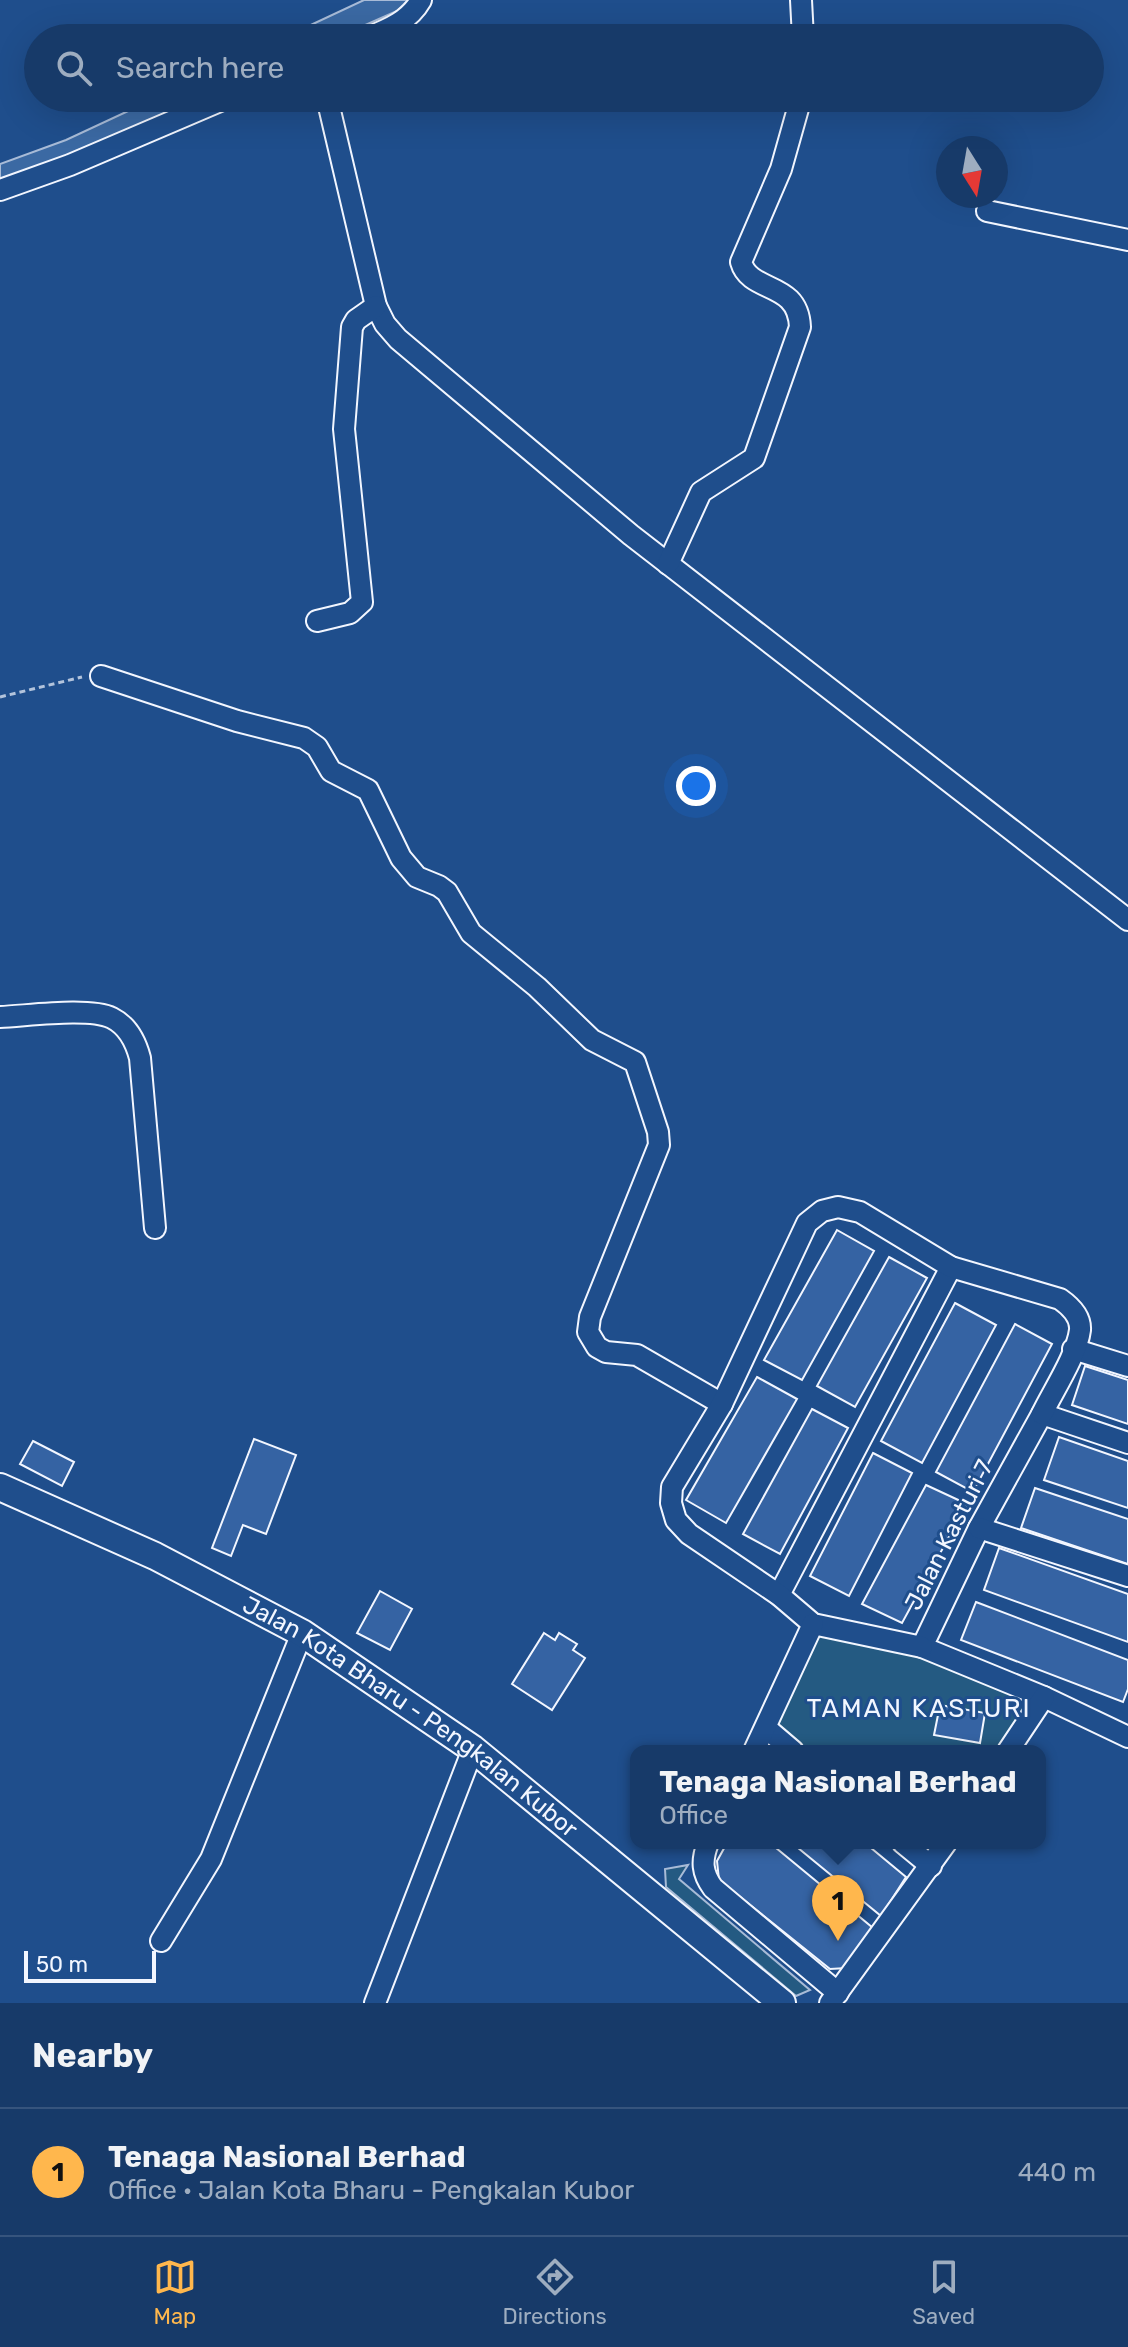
<!DOCTYPE html>
<html lang="en">
<head>
<meta charset="utf-8">
<style>
  :root { --surface:#173a69; --page:#20416f; --text:#f1f3f6; --muted:#9eadc0; --line:#36547d; --accent:#ffb74d }
  body { margin:0; font-family:Rubik,sans-serif; background:var(--page); color:var(--text) }
  .compass { position:absolute; left:936px; top:136px; width:72px; height:72px; border-radius:50%; background:var(--surface); box-shadow:0 8px 32px #0002; rotate:169deg }
  .scale { position:absolute; left:24px; bottom:20px; width:132px; box-sizing:border-box; padding-left:8px; border:4px solid #f2f6ff; border-top:0; font-size:22px; line-height:28px; white-space:nowrap; color:#f2f6ff; -webkit-text-stroke:6px #1f4e8c; paint-order:stroke }
  .you { position:absolute; left:696px; top:786px; width:28px; height:28px; margin:-20px; border:6px solid #fff; border-radius:50%; background:#1a73e8; box-shadow:0 0 0 12px #1a73e833 }
  .badge { display:grid; place-items:center; width:52px; height:52px; border-radius:50%; background:var(--accent); color:#111; font-size:26px; font-weight:700 }
  .pin { position:absolute; translate:-50% -66px; filter:drop-shadow(0 2px 4px #0008) }
  .pin::after { content:''; position:absolute; top:42px; width:28px; height:24px; background:inherit; clip-path:polygon(0 0,100% 0,50% 100%) }
  .popup { position:absolute; left:630px; top:1745px; width:416px; height:104px; box-sizing:border-box; display:grid; place-content:center; border-radius:16px; background:var(--surface); filter:drop-shadow(0 2px 6px #0005); font-size:26px; white-space:nowrap; color:var(--muted) }
  .popup b { font-size:30px; color:var(--text) }
  .popup::after { content:''; position:absolute; left:50%; top:100%; margin-left:-16px; border:16px solid transparent; border-top-color:var(--surface) }
  .list { margin:0; padding:0; list-style:none }
  h2 { display:flex; justify-content:space-between; align-items:center; height:104px; margin:0; padding:0 32px; font-size:34px }
  h2 small { font-size:26px; font-weight:400; color:var(--muted) }
  .list li { display:grid; grid-template-columns:52px 1fr auto; gap:24px; align-items:center; box-sizing:border-box; height:128px; padding:0 32px; border-top:2px solid var(--line) }
  .list b { display:block; font-size:30px; white-space:nowrap }
  .list p { margin:0; font-size:26px; white-space:nowrap; color:var(--muted) }
  .list em { font-size:26px; font-style:normal; color:var(--muted) }
  .icon { flex:none; width:44px; height:44px; fill:none; stroke:currentColor; stroke-width:2; stroke-linecap:round; stroke-linejoin:round }
  .map { position:relative; flex:none; width:1128px; height:2003px; overflow:hidden }
  .search { position:absolute; background:var(--surface); box-shadow:0 8px 32px #0002; left:24px; right:24px; top:24px; height:88px; display:flex; align-items:center; gap:20px; box-sizing:border-box; padding:0 28px; border-radius:44px; color:var(--muted); font-size:30px }
  .sheet { height:232px; background:var(--surface) }
  nav { display:flex; justify-content:space-around; align-items:center; box-sizing:border-box; height:112px; border-top:2px solid var(--line); background:var(--surface); font-size:22px; color:var(--muted) }
  nav a { display:grid; justify-items:center; gap:4px }
  nav .on { color:var(--accent) }
  .map>svg:first-child { display:block }
  .green { fill:#245a82; stroke:#a8bbd7; stroke-width:2 }
  .water { fill:#3b69a3; stroke:#a8bbd7; stroke-width:2 }
  .building { fill:#3563a3; stroke:#f2f6ff; stroke-width:2 }
  .lines { fill:none; stroke-linecap:round; stroke-linejoin:round }
  .minor-casing { stroke:#f2f6ff; stroke-width:24 }
  .major-casing { stroke:#f2f6ff; stroke-width:30 }
  .path { stroke:#b3c4dc; stroke-width:3; stroke-dasharray:6 4; stroke-linecap:butt }
  .minor { stroke:#1f4e8c; stroke-width:20 }
  .major { stroke:#1f4e8c; stroke-width:26 }
  .labels { text-anchor:middle; dominant-baseline:central; stroke-width:6; stroke-linejoin:round; paint-order:stroke }
  .street-label { font-size:24px; fill:#f2f6ff; stroke:#1f4e8c }
  .neighbourhood-label { font-size:26px; letter-spacing:2px; fill:#f2f6ff; stroke:#1f4e8c }
</style>
</head>
<body>
<div class="map">
<svg width="1128" height="2003" viewBox="0 0 1128 2003">
  <rect width="100%" height="100%" fill="#1f4e8c"/>
  <g class="green">
    <polygon points="813,1624 922,1647 1044,1697 1008,1751 793,1751 766,1728"/>
    <polygon points="688,1865 679,1879 810,1990 796,1996 666,1887 665,1869"/>
  </g>
  <g class="water">
    <polygon points="364,0 408,0 397,11 336,38 283,38"/>
    <polygon points="156,98 203,98 63,161 0,183 0,164 66,140"/>
  </g>
  <g class="building">
    <polygon points="837,1230 874,1251 802,1380 764,1360"/>
    <polygon points="889,1257 927,1278 855,1407 817,1386"/>
    <polygon points="955,1303 996,1325 922,1463 881,1441"/>
    <polygon points="1015,1324 1052,1344 973,1492 936,1472"/>
    <polygon points="1085,1366 1128,1380 1128,1424 1072,1405"/>
    <polygon points="757,1377 797,1399 726,1523 686,1500"/>
    <polygon points="812,1409 848,1428 780,1554 743,1534"/>
    <polygon points="1059,1437 1128,1461 1128,1508 1044,1480"/>
    <polygon points="254,1439 296,1455 266,1534 243,1525 231,1556 212,1548"/>
    <polygon points="33,1441 74,1462 62,1486 20,1464"/>
    <polygon points="873,1453 912,1473 849,1596 810,1576"/>
    <polygon points="926,1485 967,1504 902,1623 862,1604"/>
    <polygon points="1035,1488 1128,1519 1128,1564 1021,1528"/>
    <polygon points="999,1548 1128,1594 1128,1642 984,1590"/>
    <polygon points="380,1591 412,1609 390,1650 357,1633"/>
    <polygon points="976,1602 1128,1660 1128,1689 1123,1702 961,1640"/>
    <polygon points="544,1633 555,1640 559,1633 577,1644 573,1650 585,1658 552,1710 512,1684"/>
    <polygon points="940,1705 985,1713 980,1743 934,1735"/>
    <polygon points="727,1843 770,1843 873,1928 847,1968 830,1969 719,1880 717,1861"/>
    <polygon points="792,1843 865,1843 906,1877 881,1916"/>
  </g>
  <g class="lines">
    <defs>
      <g id="minor">
        <polyline points="801,0 803,38"/>
        <path d="M367,38C389,29 409,21 421,0"/>
        <polyline points="327,98 376,306 385,324 398,339 631,535 1128,920"/>
        <polyline points="0,190 70,165 227,98"/>
        <polyline points="987,211 1128,240"/>
        <path d="M668,564L701,492L754,458L800,327C798,280 750,294 741,262L781,169L801,98"/>
        <polyline points="317,621 350,613 362,602 344,429 352,327 356,320 376,306"/>
        <polyline points="101,676 237,721 304,738 317,747 331,771 368,790 401,858 417,877 439,886 447,892 471,933 537,987 592,1040 635,1062 658,1132 659,1145 590,1317 588,1332 597,1347 606,1352 637,1355 722,1404"/>
        <path d="M0,1017C27,1016 89,1007 112,1018C128,1026 136,1043 140,1058L155,1228"/>
        <polyline points="1073,1349 1128,1366"/>
        <polyline points="1128,1443 1042,1414 979,1528 922,1647 1044,1697 1128,1737"/>
        <polyline points="979,1528 1128,1576"/>
        <polyline points="779,1595 951,1267"/>
        <path d="M922,1647L813,1624L779,1595L689,1534L676,1520L671,1503L672,1487L722,1404L807,1223L822,1211L838,1207L860,1212L951,1267L1060,1299C1070,1306 1081,1316 1080,1330C1077,1355 1053,1391 1042,1414"/>
        <polyline points="766,1728 793,1751"/>
        <polyline points="754,1751 813,1624"/>
        <polyline points="1008,1751 1044,1697"/>
        <path d="M708,1843C701,1861 702,1873 713,1888L838,1993"/>
        <polyline points="903,1843 931,1866"/>
        <polyline points="161,1941 211,1859 302,1633"/>
        <polyline points="375,2003 473,1749"/>
        <polyline points="830,2003 946,1843"/>
      </g>
      <g id="major">
        <path id="s1" d="M0,1487L155,1556L302,1633L473,1749L782,2003"/>
      </g>
    </defs>
    <use href="#minor" class="minor-casing"/>
    <use href="#major" class="major-casing"/>
    <polyline class="path" points="0,697 82,677"/>
    <use href="#minor" class="minor"/>
    <use href="#major" class="major"/>
  </g>
  <g class="labels">
    <g class="street-label">
      <text transform="translate(949 1535) rotate(-63)">Jalan Kasturi 7</text>
      <text stroke="none"><textPath href="#s1" startOffset="472">Jalan Kota Bharu - Pengkalan Kubor</textPath></text>
    </g>
    <g class="neighbourhood-label">
      <text x="919" y="1708">TAMAN KASTURI</text>
    </g>
  </g>
</svg>
<svg class="compass" viewBox="-18 -18 36 36"><path d="M0-13l5 13h-10z" fill="#e53935"/><path d="M0 13l5-13h-10z" fill="#9eadc0"/></svg>
<div class="scale">50 m</div>
<div class="you"></div>
<div class="pin badge" style="left:838px;top:1941px">1</div>
<div class="popup"><b>Tenaga Nasional Berhad</b>Office</div>
<div class="search"><svg class="icon" aria-label="search" viewBox="0 0 24 24"><circle cx="10" cy="10" r="6"/><path d="M15 15l6 6"/></svg>Search here</div>
</div>
<section class="sheet">
<h2>Nearby<small></small></h2>
<ul class="list">
<li><span class="badge">1</span><div><b>Tenaga Nasional Berhad</b><p>Office · Jalan Kota Bharu - Pengkalan Kubor</p></div><em>440 m</em></li>
</ul>
</section>
<nav>
<a class="on"><svg class="icon" aria-label="map" viewBox="0 0 24 24"><path d="M3 6l6-2 6 2 6-2v14l-6 2-6-2-6 2zM9 4v14M15 6v14"/></svg>Map</a>
<a><svg class="icon" aria-label="directions" viewBox="0 0 24 24"><path d="M12 3l9 9-9 9-9-9zM9 14v-3h6M13 9l2 2-2 2"/></svg>Directions</a>
<a><svg class="icon" aria-label="saved" viewBox="0 0 24 24"><path d="M7 4h10v16l-5-4-5 4z"/></svg>Saved</a>
</nav>
</body>
</html>
